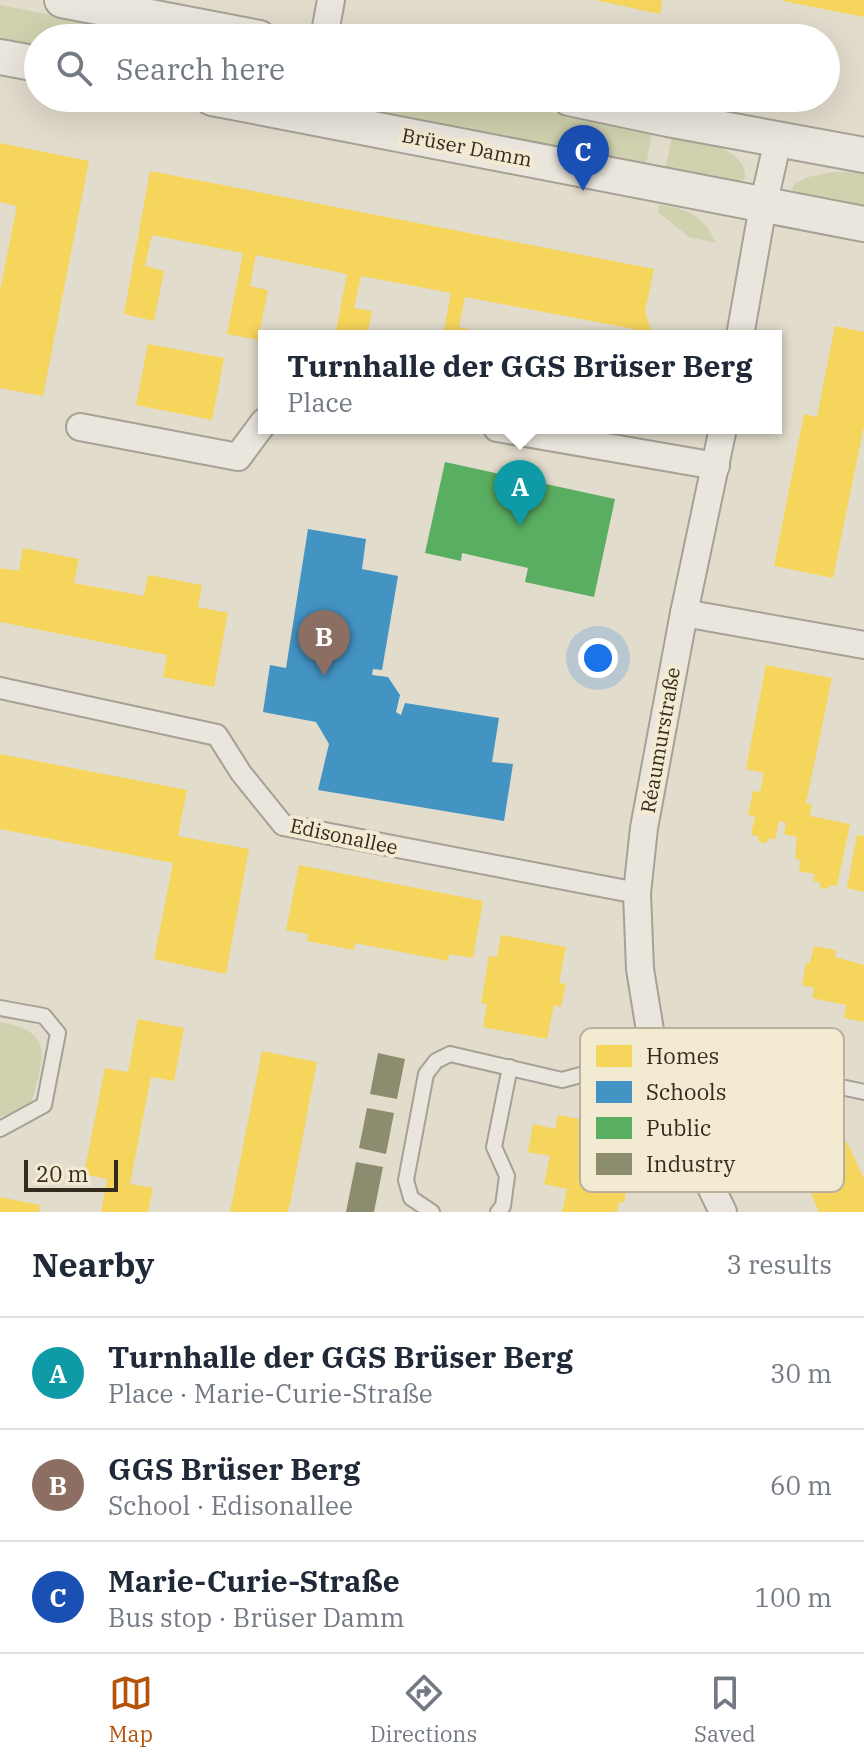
<!DOCTYPE html>
<html lang="en">
<head>
<meta charset="utf-8">
<style>
  :root { --surface:#fff; --page:#f6f6f7; --text:#1f2937; --muted:#747a83; --line:#e0e1e3; --accent:#b45309 }
  body { margin:0; font-family:"IBM Plex Serif",serif; background:var(--page); color:var(--text) }
  .scale { position:absolute; left:24px; bottom:20px; width:94px; box-sizing:border-box; padding-left:8px; border:4px solid #342a1e; border-top:0; font-size:22px; line-height:28px; white-space:nowrap; color:#342a1e; -webkit-text-stroke:6px #f3ead2; paint-order:stroke }
  .you { position:absolute; left:598px; top:658px; width:28px; height:28px; margin:-20px; border:6px solid #fff; border-radius:50%; background:#1a73e8; box-shadow:0 0 0 12px #1a73e833 }
  .badge { display:grid; place-items:center; width:52px; height:52px; border-radius:50%; background:var(--accent); color:#fff; font-size:26px; font-weight:700 }
  .pin { position:absolute; translate:-50% -66px; filter:drop-shadow(0 2px 4px #0008) }
  .pin::after { content:''; position:absolute; top:42px; width:28px; height:24px; background:inherit; clip-path:polygon(0 0,100% 0,50% 100%) }
  .popup { position:absolute; left:258px; top:330px; width:524px; height:104px; box-sizing:border-box; display:grid; place-content:center; border-radius:0px; background:var(--surface); filter:drop-shadow(0 2px 6px #0005); font-size:26px; white-space:nowrap; color:var(--muted) }
  .popup b { font-size:30px; color:var(--text) }
  .popup::after { content:''; position:absolute; left:50%; top:100%; margin-left:-16px; border:16px solid transparent; border-top-color:var(--surface) }
  .list { margin:0; padding:0; list-style:none }
  h2 { display:flex; justify-content:space-between; align-items:center; height:104px; margin:0; padding:0 32px; font-size:34px }
  h2 small { font-size:26px; font-weight:400; color:var(--muted) }
  .list li { display:grid; grid-template-columns:52px 1fr auto; gap:24px; align-items:center; box-sizing:border-box; height:112px; padding:0 32px; border-top:2px solid var(--line) }
  .list b { display:block; font-size:30px; white-space:nowrap }
  .list p { margin:0; font-size:26px; white-space:nowrap; color:var(--muted) }
  .list em { font-size:26px; font-style:normal; color:var(--muted) }
  .icon { flex:none; width:44px; height:44px; fill:none; stroke:currentColor; stroke-width:2; stroke-linecap:round; stroke-linejoin:round }
  .map { position:relative; flex:none; width:864px; height:1212px; overflow:hidden }
  .search { position:absolute; background:var(--surface); box-shadow:0 8px 32px #0002; left:24px; right:24px; top:24px; height:88px; display:flex; align-items:center; gap:20px; box-sizing:border-box; padding:0 28px; border-radius:44px; color:var(--muted); font-size:30px }
  .sheet { height:440px; background:var(--surface) }
  nav { display:flex; justify-content:space-around; align-items:center; box-sizing:border-box; height:112px; border-top:2px solid var(--line); background:var(--surface); font-size:22px; color:var(--muted) }
  nav a { display:grid; justify-items:center; gap:4px }
  nav .on { color:var(--accent) }
  .map>svg:first-child { display:block }
  .green { fill:#cfd1af }
  .homes { fill:#f6d55c }
  .schools { fill:#4393c3 }
  .public { fill:#5aae61 }
  .industry { fill:#8c8c6e }
  .lines { fill:none; stroke-linecap:round; stroke-linejoin:round }
  .service-casing { stroke:#a6a195; stroke-width:18 }
  .pedestrian-casing { stroke:#a6a195; stroke-width:24 }
  .minor-casing { stroke:#a6a195; stroke-width:30 }
  .tertiary-casing { stroke:#a6a195; stroke-width:38 }
  .service { stroke:#eae6dd; stroke-width:14 }
  .pedestrian { stroke:#eae6dd; stroke-width:20 }
  .minor { stroke:#eae6dd; stroke-width:26 }
  .tertiary { stroke:#eae6dd; stroke-width:34 }
  .labels { text-anchor:middle; dominant-baseline:central; stroke-width:8; stroke-linejoin:round; paint-order:stroke }
  .street-label { font-size:20px; fill:#342a1e; stroke:#f3ead2 }
  .key { fill:#f3ead2; stroke:#bab09c; stroke-width:2 }
  .key-label { font-size:22px; fill:#342a1e }
</style>
</head>
<body>
<div class="map">
<svg width="864" height="1212" viewBox="0 0 864 1212">
  <rect width="100%" height="100%" fill="#e1dccc"/>
  <g class="green">
    <polygon points="0,5 169,38 38,38 38,48 0,41"/>
    <polygon points="349,98 478,98 652,132 646,166 383,115 364,110"/>
    <path d="M673,133C694,139 750,149 745,179L734,184L665,170Z"/>
    <polygon points="834,172 864,173 864,208 795,195 792,189 794,184 808,177"/>
    <path d="M659,205C687,208 704,216 716,243L689,237L659,213Z"/>
    <path d="M0,1022C41,1030 48,1043 37,1082C34,1092 33,1104 24,1110C18,1114 7,1114 0,1117Z"/>
  </g>
  <g class="homes">
    <polygon points="595,0 662,0 660,14"/>
    <polygon points="783,0 864,0 864,17 783,1"/>
    <polygon points="0,143 89,161 43,396 0,388 0,290 17,206 0,202"/>
    <polygon points="150,171 654,269 645,312 653,336 633,336 634,329 465,297 459,327 476,331 475,336 443,336 451,293 361,276 354,308 372,311 367,336 335,336 347,274 256,255 250,286 268,290 258,340 227,334 243,253 152,235 145,266 164,271 154,321 124,314"/>
    <polygon points="835,326 864,332 864,426 833,578 774,566 804,414 817,417"/>
    <polygon points="148,344 224,358 212,420 136,405"/>
    <polygon points="23,548 79,559 74,583 144,596 148,575 202,585 198,607 228,613 214,687 163,677 167,655 0,622 0,568 19,571"/>
    <polygon points="766,665 832,678 806,803 812,805 810,816 850,824 837,886 831,885 827,889 821,888 819,882 813,881 815,874 799,871 801,860 795,859 797,837 784,834 786,823 779,821 775,840 769,838 766,843 759,842 758,836 751,835 755,816 748,815 753,791 760,792 764,773 746,769"/>
    <polygon points="0,754 187,790 178,836 249,849 226,974 154,959 173,863 0,829"/>
    <polygon points="857,835 864,836 864,892 847,888"/>
    <polygon points="299,865 483,901 473,958 449,954 448,961 355,943 354,950 307,941 308,934 286,930"/>
    <polygon points="501,935 566,947 559,983 566,984 561,1007 554,1005 547,1039 483,1027 487,1004 481,1003 489,956 497,957"/>
    <polygon points="814,946 836,950 835,957 864,965 864,1022 844,1018 846,1005 812,998 814,988 802,985 806,963 810,963"/>
    <polygon points="138,1019 184,1028 174,1081 151,1077 130,1184 153,1188 148,1212 101,1212 107,1179 84,1174 105,1068 128,1072"/>
    <polygon points="262,1051 317,1062 291,1199 288,1212 230,1212"/>
    <polygon points="558,1115 611,1125 609,1136 614,1137 607,1171 603,1170 601,1180 627,1186 624,1203 619,1202 617,1212 562,1212 567,1189 544,1184 550,1156 528,1152 533,1124 555,1129"/>
    <polygon points="823,1116 837,1146 847,1142 864,1179 864,1212 819,1212 798,1164 788,1168 774,1137"/>
    <polygon points="0,1197 40,1205 39,1212 0,1212"/>
  </g>
  <polygon class="schools" points="308,529 366,539 362,569 398,576 382,670 373,669 372,675 388,677 400,695 396,712 401,715 405,703 499,718 492,762 513,764 504,821 318,790 329,744 316,722 263,712 270,665 286,668"/>
  <polygon class="public" points="445,462 615,499 594,597 525,582 528,568 462,553 461,561 425,553"/>
  <g class="industry">
    <polygon points="778,1037 789,1061 735,1085 725,1061"/>
    <polygon points="378,1053 405,1059 397,1099 370,1094"/>
    <polygon points="801,1096 812,1120 759,1143 748,1120"/>
    <polygon points="367,1108 394,1113 386,1154 359,1148"/>
    <polygon points="356,1162 383,1167 374,1212 346,1212"/>
  </g>
  <g class="lines">
    <defs>
      <g id="service">
        <polyline points="0,1008 44,1016 58,1033 44,1105 0,1129"/>
        <polyline points="681,1125 726,1103 812,1081 864,1092"/>
        <polyline points="432,1212 411,1198 406,1180 426,1074 436,1061 450,1054 562,1080 654,1055"/>
        <polyline points="498,1212 503,1206 507,1176 494,1147 510,1067"/>
      </g>
      <polyline id="pedestrian" points="0,688 217,735 241,773 283,825 637,893"/>
      <g id="minor">
        <polyline points="324,38 331,0"/>
        <polyline points="740,336 763,206 778,140"/>
        <polyline points="80,427 238,457 264,422"/>
        <polyline points="497,428 716,466"/>
        <polyline points="684,613 864,645"/>
        <polyline points="723,1212 681,1125 654,1055 640,969 637,893 644,828 684,613 723,428"/>
      </g>
      <g id="tertiary">
        <polyline points="62,0 259,38"/>
        <polyline points="0,57 38,64"/>
        <polyline points="212,98 864,224"/>
        <polyline points="569,98 668,119 864,155"/>
      </g>
    </defs>
    <use href="#service" class="service-casing"/>
    <use href="#pedestrian" class="pedestrian-casing"/>
    <use href="#minor" class="minor-casing"/>
    <use href="#tertiary" class="tertiary-casing"/>
    <use href="#service" class="service"/>
    <use href="#pedestrian" class="pedestrian"/>
    <use href="#minor" class="minor"/>
    <use href="#tertiary" class="tertiary"/>
  </g>
  <g class="labels">
    <g class="street-label">
      <text transform="translate(467 147) rotate(11)">Brüser Damm</text>
      <text transform="translate(660 740) rotate(-80)">Réaumurstraße</text>
      <text transform="translate(344 836) rotate(12)">Edisonallee</text>
    </g>
  </g>
  <rect x="580" y="1028" width="264" height="164" rx="12" class="key"/>
  <rect x="596" y="1045" width="36" height="22" fill="#f6d55c"/>
  <rect x="596" y="1081" width="36" height="22" fill="#4393c3"/>
  <rect x="596" y="1117" width="36" height="22" fill="#5aae61"/>
  <rect x="596" y="1153" width="36" height="22" fill="#8c8c6e"/>
  <g class="key-label">
    <text x="646" y="1064">Homes</text>
    <text x="646" y="1100">Schools</text>
    <text x="646" y="1136">Public</text>
    <text x="646" y="1172">Industry</text>
  </g>
</svg>
<div class="scale">20 m</div>
<div class="you"></div>
<div class="pin badge" style="left:520px;top:526px;background:#0f9aa8">A</div>
<div class="popup"><b>Turnhalle der GGS Brüser Berg</b>Place</div>
<div class="pin badge" style="left:324px;top:676px;background:#8d6e63">B</div>
<div class="pin badge" style="left:583px;top:191px;background:#1a4fb4">C</div>
<div class="search"><svg class="icon" aria-label="search" viewBox="0 0 24 24"><circle cx="10" cy="10" r="6"/><path d="M15 15l6 6"/></svg>Search here</div>
</div>
<section class="sheet">
<h2>Nearby<small>3 results</small></h2>
<ul class="list">
<li><span class="badge" style="background:#0f9aa8">A</span><div><b>Turnhalle der GGS Brüser Berg</b><p>Place · Marie-Curie-Straße</p></div><em>30 m</em></li>
<li><span class="badge" style="background:#8d6e63">B</span><div><b>GGS Brüser Berg</b><p>School · Edisonallee</p></div><em>60 m</em></li>
<li><span class="badge" style="background:#1a4fb4">C</span><div><b>Marie-Curie-Straße</b><p>Bus stop · Brüser Damm</p></div><em>100 m</em></li>
</ul>
</section>
<nav>
<a class="on"><svg class="icon" aria-label="map" viewBox="0 0 24 24"><path d="M3 6l6-2 6 2 6-2v14l-6 2-6-2-6 2zM9 4v14M15 6v14"/></svg>Map</a>
<a><svg class="icon" aria-label="directions" viewBox="0 0 24 24"><path d="M12 3l9 9-9 9-9-9zM9 14v-3h6M13 9l2 2-2 2"/></svg>Directions</a>
<a><svg class="icon" aria-label="saved" viewBox="0 0 24 24"><path d="M7 4h10v16l-5-4-5 4z"/></svg>Saved</a>
</nav>
</body>
</html>
